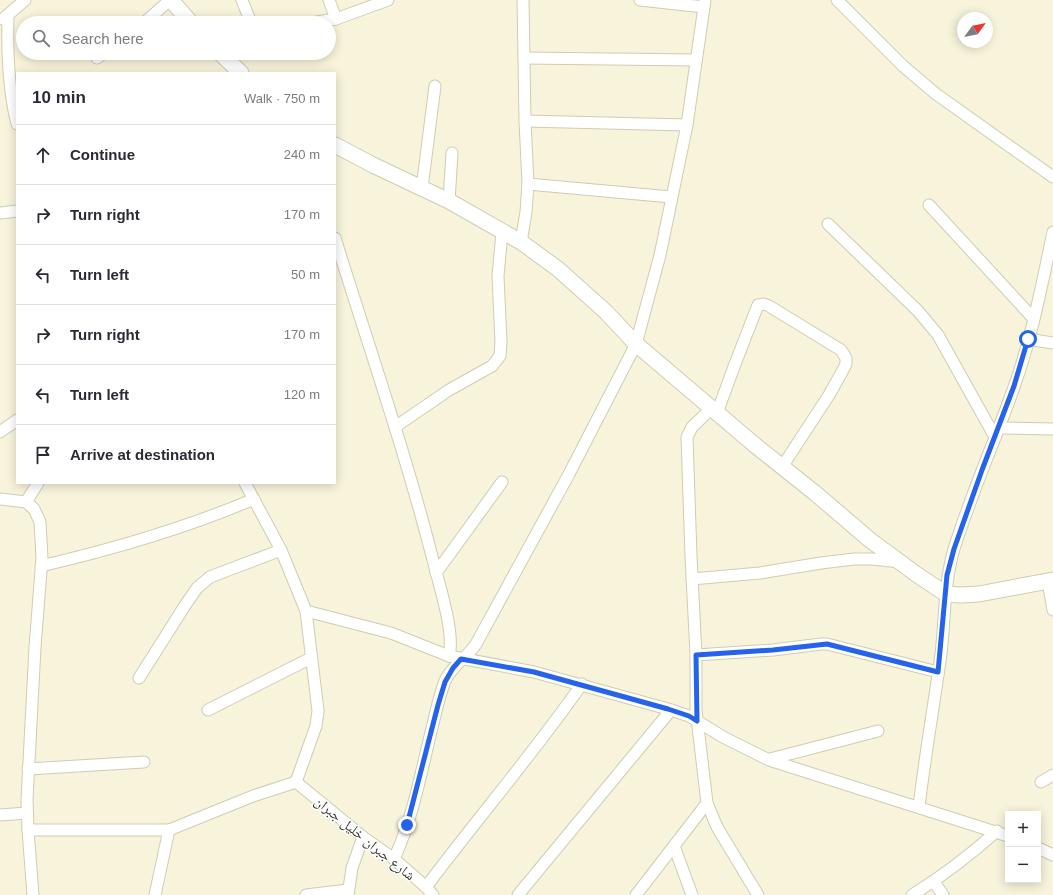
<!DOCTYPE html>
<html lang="en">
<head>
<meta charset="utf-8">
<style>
  :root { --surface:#fff; --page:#f2f2f3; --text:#2b2b33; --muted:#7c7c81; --line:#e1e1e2 }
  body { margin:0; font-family:Arial,"Noto Naskh Arabic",sans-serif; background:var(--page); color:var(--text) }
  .controls { position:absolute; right:12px; bottom:12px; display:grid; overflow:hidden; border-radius:0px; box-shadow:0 2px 10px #0003 }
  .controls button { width:36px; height:36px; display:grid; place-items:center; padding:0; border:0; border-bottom:1px solid var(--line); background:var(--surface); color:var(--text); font:20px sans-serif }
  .compass { position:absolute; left:957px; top:12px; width:36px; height:36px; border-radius:50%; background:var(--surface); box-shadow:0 2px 10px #0003; rotate:57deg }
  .stop { position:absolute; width:12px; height:12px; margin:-9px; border:3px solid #2563eb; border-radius:50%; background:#fff }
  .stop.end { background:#2563eb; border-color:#fff; box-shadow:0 1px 4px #0008 }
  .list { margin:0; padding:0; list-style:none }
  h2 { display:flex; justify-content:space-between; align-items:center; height:52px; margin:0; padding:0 16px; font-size:17px }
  h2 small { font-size:13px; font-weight:400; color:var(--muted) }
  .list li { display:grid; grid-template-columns:26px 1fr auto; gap:12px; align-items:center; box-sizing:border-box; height:60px; padding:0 16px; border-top:1px solid var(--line) }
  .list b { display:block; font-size:15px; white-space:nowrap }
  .list em { font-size:13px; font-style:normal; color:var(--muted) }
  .icon { flex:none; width:22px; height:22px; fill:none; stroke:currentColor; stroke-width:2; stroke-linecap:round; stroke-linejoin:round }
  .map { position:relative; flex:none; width:1053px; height:895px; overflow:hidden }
  .search { position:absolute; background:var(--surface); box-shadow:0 2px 10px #0003; left:16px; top:16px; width:320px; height:44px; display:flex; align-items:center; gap:10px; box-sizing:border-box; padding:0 14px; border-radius:22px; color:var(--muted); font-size:15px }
  .panel { position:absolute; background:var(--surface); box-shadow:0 2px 10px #0003; left:16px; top:72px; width:320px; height:412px; border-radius:0px }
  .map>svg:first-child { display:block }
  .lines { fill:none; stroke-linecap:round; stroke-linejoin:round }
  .street-casing { stroke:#cfccb3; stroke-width:13 }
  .secondary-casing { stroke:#cfccb3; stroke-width:17 }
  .street { stroke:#fff; stroke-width:11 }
  .secondary { stroke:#fff; stroke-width:15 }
  .route { stroke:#2563eb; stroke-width:5 }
  .labels { text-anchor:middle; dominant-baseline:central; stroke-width:3; stroke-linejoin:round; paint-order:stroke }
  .street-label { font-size:14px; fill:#37352b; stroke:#fff }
</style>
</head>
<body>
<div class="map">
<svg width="1053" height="895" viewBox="0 0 1053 895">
  <rect width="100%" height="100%" fill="#f8f4db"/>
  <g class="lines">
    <defs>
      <g id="street">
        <polyline points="242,0 251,23"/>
        <polyline points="329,0 336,19"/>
        <polyline points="640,0 704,7"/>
        <polyline points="837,0 903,66 936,94 1053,177"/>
        <path d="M8,15C7,52 8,89 17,124"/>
        <polyline points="3,19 25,0"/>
        <polyline points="144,23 170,0"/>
        <polyline points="311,23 336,19 388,0"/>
        <polyline points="97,58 104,53"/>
        <polyline points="524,58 696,60"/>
        <polyline points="525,121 687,125"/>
        <polyline points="528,184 671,197"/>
        <polyline points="422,188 435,86"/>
        <polyline points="449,201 452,153"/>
        <polyline points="929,205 1033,318"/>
        <polyline points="0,213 17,211"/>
        <polyline points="828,224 918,311 938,335 995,437"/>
        <path d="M335,238C369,347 406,454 434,564C440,588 455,634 449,656"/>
        <polyline points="521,242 526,212 528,184 525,121 523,0"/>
        <polyline points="1028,339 1053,343"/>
        <polyline points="712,408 692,427 687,437 691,556 696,655 696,710 707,803 717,827 758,895"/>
        <polyline points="717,413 735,364 758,305 764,304 769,306 841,350 846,358 846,364 843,370 829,395 782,467"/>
        <polyline points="395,427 449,390 492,366 500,356 501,342 498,276 502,232"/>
        <polyline points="999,428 1053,429"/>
        <polyline points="0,432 17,420"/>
        <polyline points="245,483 281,550 306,611 318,711 316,726 296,782"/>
        <polyline points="0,499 26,502 34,509 40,522 42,558 35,647 27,800 28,830 33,895"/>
        <polyline points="26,502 38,483"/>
        <path d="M41,566C114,549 186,528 254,499"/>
        <polyline points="436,573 502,482"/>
        <polyline points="692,579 760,573 821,563 854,559 872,559 900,562"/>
        <polyline points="1048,581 1053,610"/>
        <polyline points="306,611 391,633 449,656 534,672 668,709 689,716 723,737 769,760 1008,836"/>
        <polyline points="696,655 773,650 821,644 827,644 938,672"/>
        <polyline points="139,678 184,607 197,588 210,577 281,550"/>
        <polyline points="208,710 311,658"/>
        <polyline points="770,759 878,731"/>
        <polyline points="28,769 144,762"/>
        <polyline points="296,782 363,837 394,859 426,887 433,895"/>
        <polyline points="1041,782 1053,775"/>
        <path d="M919,807C925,755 934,705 941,654C945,619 944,583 954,549C971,494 995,441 1014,387C1032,337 1042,284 1053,232"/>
        <polyline points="0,815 27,813"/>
        <polyline points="28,830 169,830"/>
        <polyline points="674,846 692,895"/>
        <polyline points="1038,848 1053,855"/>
        <path d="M394,859C413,818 421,772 432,728C436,712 439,696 445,681C452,665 467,658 476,644L569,474L636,344L660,255L687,125L705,0"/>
        <polyline points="934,882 943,895"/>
        <path d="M426,887C477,819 533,754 582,684"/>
        <polyline points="155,895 169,830 253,796 296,782"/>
        <polyline points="306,895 348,890"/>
        <polyline points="348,895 352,868 363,837"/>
        <polyline points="518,895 671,710"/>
        <polyline points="636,895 707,803"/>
        <path d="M912,895C943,876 970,855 997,831"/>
      </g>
      <g id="secondary">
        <polyline points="171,0 191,23"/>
        <polyline points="220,53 241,73"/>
        <polyline points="335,145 375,166 449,201 521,242 558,269 606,312 636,344 756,446 815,493 870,540 916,574 946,594 960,595 979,594 1053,580"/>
      </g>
    </defs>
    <use href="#street" class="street-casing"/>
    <use href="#secondary" class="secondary-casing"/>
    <use href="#street" class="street"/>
    <use href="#secondary" class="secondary"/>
  </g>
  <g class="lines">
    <polyline class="route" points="407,825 438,705 445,682 453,668 461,659 534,672 668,709 689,716 697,721 696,655 773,650 827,644 938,672 947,575 954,549 982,470 1014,386 1028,339"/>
  </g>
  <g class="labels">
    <g class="street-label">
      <text transform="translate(365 838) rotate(39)">شارع جبران خليل جبران</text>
    </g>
  </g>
</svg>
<div class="controls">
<button>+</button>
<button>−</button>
</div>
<svg class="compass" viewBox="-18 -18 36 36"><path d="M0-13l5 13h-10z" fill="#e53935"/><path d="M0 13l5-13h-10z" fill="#7c7c81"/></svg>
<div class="stop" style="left:1028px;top:339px"></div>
<div class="stop end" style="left:407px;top:825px"></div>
<div class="search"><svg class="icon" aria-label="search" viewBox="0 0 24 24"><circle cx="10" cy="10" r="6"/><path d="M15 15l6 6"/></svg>Search here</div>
<section class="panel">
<h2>10 min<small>Walk · 750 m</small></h2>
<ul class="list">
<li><svg class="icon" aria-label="ahead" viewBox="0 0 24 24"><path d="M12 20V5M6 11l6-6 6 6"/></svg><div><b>Continue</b></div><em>240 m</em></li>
<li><svg class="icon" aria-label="right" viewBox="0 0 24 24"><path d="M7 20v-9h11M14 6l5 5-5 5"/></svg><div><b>Turn right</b></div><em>170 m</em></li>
<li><svg class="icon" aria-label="left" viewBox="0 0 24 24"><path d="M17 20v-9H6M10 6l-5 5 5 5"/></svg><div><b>Turn left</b></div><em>50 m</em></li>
<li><svg class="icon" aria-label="right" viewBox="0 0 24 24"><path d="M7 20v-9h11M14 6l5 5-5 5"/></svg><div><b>Turn right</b></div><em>170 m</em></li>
<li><svg class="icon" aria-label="left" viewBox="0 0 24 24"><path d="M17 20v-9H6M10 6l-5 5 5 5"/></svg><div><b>Turn left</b></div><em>120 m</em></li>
<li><svg class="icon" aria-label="arrive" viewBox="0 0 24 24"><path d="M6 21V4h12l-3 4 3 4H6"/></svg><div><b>Arrive at destination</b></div></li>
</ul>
</section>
</div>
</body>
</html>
